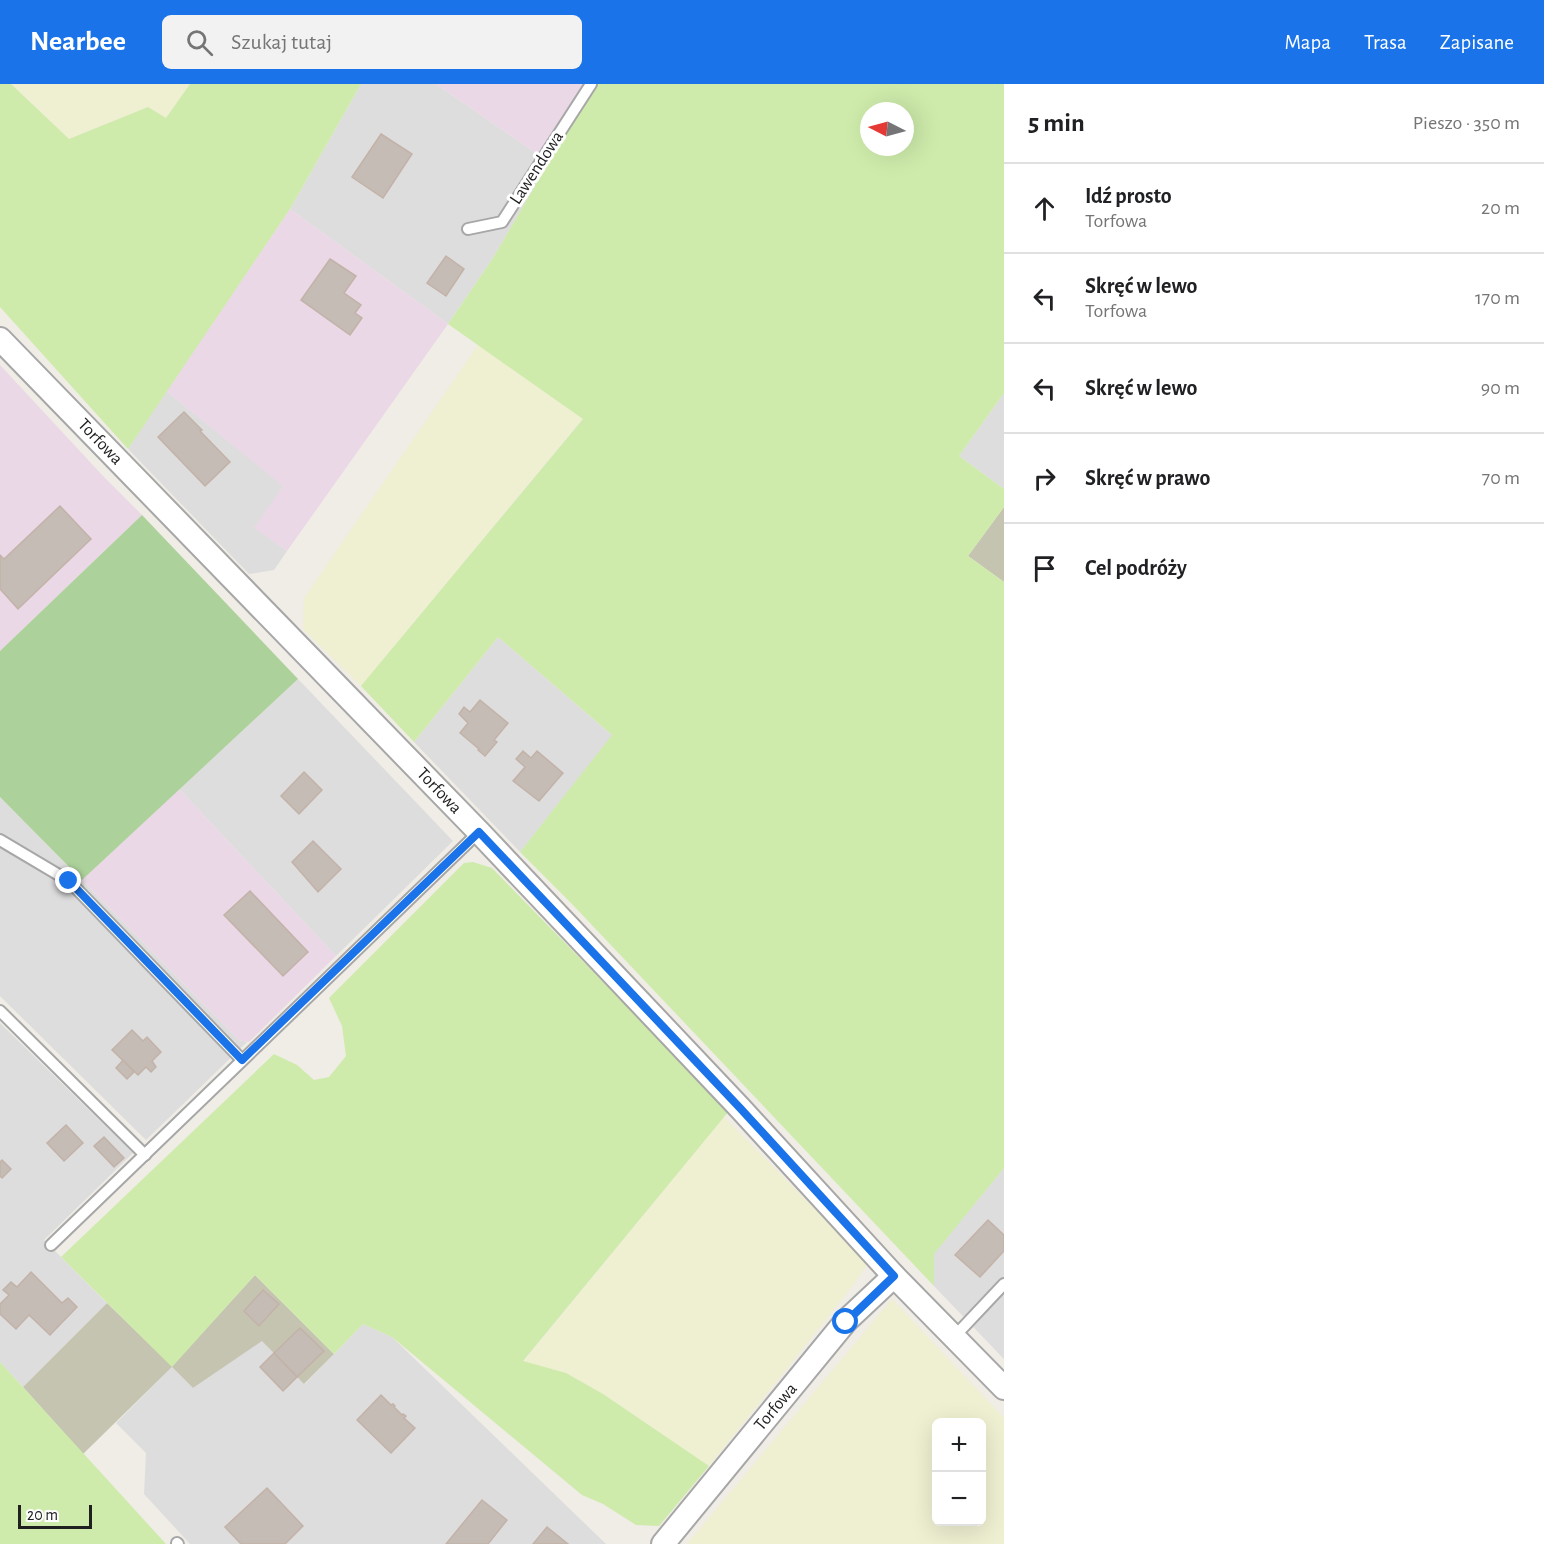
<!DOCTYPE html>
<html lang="pl">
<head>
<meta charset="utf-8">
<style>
  :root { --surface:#fff; --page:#f2f2f2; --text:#202124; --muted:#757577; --line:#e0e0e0; --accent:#1a73e8 }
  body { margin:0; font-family:"Alegreya Sans",sans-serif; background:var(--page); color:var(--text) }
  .controls { position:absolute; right:18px; bottom:18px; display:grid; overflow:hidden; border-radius:9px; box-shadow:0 6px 24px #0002 }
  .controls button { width:54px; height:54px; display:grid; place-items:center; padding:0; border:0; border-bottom:2px solid var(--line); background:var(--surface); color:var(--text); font:30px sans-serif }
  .compass { position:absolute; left:860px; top:18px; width:54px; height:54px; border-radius:50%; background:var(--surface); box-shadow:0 6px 24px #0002; rotate:276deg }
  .scale { position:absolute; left:18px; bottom:15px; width:74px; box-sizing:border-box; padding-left:6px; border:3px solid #202020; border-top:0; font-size:16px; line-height:21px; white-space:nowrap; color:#202020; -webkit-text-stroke:4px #fff; paint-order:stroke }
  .stop { position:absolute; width:18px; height:18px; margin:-14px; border:4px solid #1a73e8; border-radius:50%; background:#fff }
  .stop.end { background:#1a73e8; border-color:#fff; box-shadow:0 2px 6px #0008 }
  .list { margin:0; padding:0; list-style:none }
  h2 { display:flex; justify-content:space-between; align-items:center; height:78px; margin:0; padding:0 24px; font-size:26px }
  h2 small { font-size:20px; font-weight:400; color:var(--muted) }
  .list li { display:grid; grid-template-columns:39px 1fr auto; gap:18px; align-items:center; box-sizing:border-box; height:90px; padding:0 24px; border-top:2px solid var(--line) }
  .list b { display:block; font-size:22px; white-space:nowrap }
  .list p { margin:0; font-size:20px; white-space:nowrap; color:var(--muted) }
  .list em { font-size:20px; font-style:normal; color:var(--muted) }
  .icon { flex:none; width:33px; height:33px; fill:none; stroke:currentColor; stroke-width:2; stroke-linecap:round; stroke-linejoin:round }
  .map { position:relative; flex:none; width:1004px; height:1460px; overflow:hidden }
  header { display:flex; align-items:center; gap:36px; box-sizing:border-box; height:84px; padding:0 30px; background:var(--accent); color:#fff }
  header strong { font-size:28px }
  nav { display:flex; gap:33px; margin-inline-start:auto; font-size:21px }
  .search { width:420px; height:54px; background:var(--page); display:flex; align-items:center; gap:15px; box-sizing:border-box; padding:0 21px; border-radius:9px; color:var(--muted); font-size:22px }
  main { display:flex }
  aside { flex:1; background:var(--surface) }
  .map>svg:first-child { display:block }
  .residential { fill:#dedddd }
  .industrial { fill:#ead8e7 }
  .construction { fill:#c5c4b1 }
  .farmland { fill:#efefd1; fill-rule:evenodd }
  .grass { fill:#ceebab; fill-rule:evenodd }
  .forest { fill:#add19a }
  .building { fill:#c5bcb5; stroke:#c3b2a8; stroke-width:1.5 }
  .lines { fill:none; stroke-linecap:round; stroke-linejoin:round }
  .service-casing { stroke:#a7a7a7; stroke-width:14 }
  .minor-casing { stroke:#a7a7a7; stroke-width:26 }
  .service { stroke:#fff; stroke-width:10 }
  .minor { stroke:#fff; stroke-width:22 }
  .route { stroke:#1a73e8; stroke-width:8 }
  .labels { text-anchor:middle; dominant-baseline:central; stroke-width:6; stroke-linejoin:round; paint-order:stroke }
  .street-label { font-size:18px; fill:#202020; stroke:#fff }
</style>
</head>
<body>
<header>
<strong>Nearbee</strong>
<div class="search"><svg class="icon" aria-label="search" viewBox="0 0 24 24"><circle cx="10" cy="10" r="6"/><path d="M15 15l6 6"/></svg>Szukaj tutaj</div>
<nav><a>Mapa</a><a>Trasa</a><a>Zapisane</a></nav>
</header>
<main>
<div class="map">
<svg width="1004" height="1460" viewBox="0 0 1004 1460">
  <rect width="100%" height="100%" fill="#f0ece6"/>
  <g class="residential">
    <polygon points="361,0 436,0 549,78 493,174 448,240 290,125"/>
    <polygon points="166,307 284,402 255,444 287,467 274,486 249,490 128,365"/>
    <polygon points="1004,309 1004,405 959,372"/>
    <polygon points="498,553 613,652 520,768 414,658"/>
    <polygon points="298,595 453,757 336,872 179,705"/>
    <polygon points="0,713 239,956 247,958 146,1056 0,912"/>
    <polygon points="0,939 133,1069 44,1156 107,1219 23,1303 0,1278"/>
    <polygon points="1004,1084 1004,1275 934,1202 933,1170"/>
    <polygon points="363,1240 392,1253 606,1460 190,1460 144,1410 146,1369 116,1339 172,1283 193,1304 262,1256 305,1300"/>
  </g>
  <g class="industrial">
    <polygon points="436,0 594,0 549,78"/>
    <polygon points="290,125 448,240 287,467 254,444 283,402 166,307"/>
    <polygon points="0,281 102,391 142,431 0,567"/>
    <polygon points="179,705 336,872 249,958 239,956 82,796"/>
  </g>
  <g class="construction">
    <polygon points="1004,423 1004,498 968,472"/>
    <polygon points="255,1191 334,1270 304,1300 262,1257 193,1304 172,1283 83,1370 23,1303 107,1219 172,1282"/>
  </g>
  <g class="farmland">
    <polygon points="11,0 190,0 166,34 148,23 69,55"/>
    <polygon points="478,261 583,334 361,602 303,545 304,514"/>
    <polygon points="724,1033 868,1179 855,1199 709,1382 603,1310 566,1289 523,1278"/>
    <path d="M892,1215L1004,1334V1460H687ZM981,1338V1438H936V1338Z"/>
  </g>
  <g class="grass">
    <polygon points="0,0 11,0 69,55 148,23 166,34 190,0 361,0 290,125 128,365 0,223"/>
    <path d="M594,0H1004V309L959,372L1004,405V423L968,472L1004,498V1084L934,1170V1202L572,820L520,768L612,651L498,553L414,658L361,602L583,335L448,240L493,174ZM869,27H905V63H869Z"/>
    <polygon points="473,778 492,784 729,1027 523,1277 566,1289 603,1310 709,1382 659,1442 636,1441 603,1420 582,1411 392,1253 363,1240 334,1270 255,1191 172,1283 61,1173 274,970 297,981 314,996 329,993 346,972 342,942 329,914 464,779"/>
    <polygon points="0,1278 166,1460 0,1460"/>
  </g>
  <polygon class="forest" points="142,431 298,595 82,796 0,713 0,567"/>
  <g class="building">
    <polygon points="381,50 412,70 383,114 352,93"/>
    <polygon points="446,172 464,185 446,212 427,199"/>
    <polygon points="330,175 356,192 344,209 361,221 355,229 362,234 350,251 301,216"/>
    <polygon points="184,328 202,346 200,347 230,378 205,402 158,353"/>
    <polygon points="60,422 91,455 18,525 0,505 0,471 4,475"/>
    <polygon points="480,616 508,639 494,656 497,658 485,672 478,666 479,665 460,649 468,639 459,630 464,623 470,628"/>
    <polygon points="523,667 531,674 537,667 563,689 539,717 513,697 525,683 516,675"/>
    <polygon points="304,688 322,706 299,730 281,712"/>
    <polygon points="313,757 341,785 318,808 292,778"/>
    <polygon points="250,807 308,868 283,892 224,831"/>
    <polygon points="132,946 143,957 147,953 161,968 152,977 156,983 151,988 146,983 138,991 112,966"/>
    <polygon points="123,976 134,988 127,995 116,984"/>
    <polygon points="66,1041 83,1059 64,1077 47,1059"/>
    <polygon points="104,1053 124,1074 114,1083 94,1062"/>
    <polygon points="2,1076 11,1085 2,1094 0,1092 0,1078"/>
    <polygon points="988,1136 1004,1151 1004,1167 980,1193 955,1171"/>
    <polygon points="31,1188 62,1219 68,1214 77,1223 50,1251 29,1231 16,1245 0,1230 0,1220 9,1211 3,1206 11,1198 17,1203"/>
    <polygon points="263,1206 279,1220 259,1242 244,1227"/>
    <polygon points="300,1244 324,1267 297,1293 274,1269"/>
    <polygon points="274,1269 297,1293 283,1307 260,1283"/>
    <polygon points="381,1311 391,1321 393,1320 395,1322 394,1323 402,1331 403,1330 406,1332 404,1334 415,1344 391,1369 357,1336"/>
    <polygon points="267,1404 303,1442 285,1460 241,1460 225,1443"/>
    <polygon points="482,1416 507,1436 488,1460 446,1460"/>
    <polygon points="547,1443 568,1460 533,1460"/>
  </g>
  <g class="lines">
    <defs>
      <g id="service">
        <polyline points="468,145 502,138 591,0"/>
        <polyline points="0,756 69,797 242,976"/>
        <polyline points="0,927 145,1071"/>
        <polyline points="51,1161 479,748"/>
        <polyline points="954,1253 1004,1200"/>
        <polyline points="177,1459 178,1460"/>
      </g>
      <g id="minor">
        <polyline points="0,255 479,748 740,1024 894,1192 1004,1304"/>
        <polyline points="663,1460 846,1237 894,1192"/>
      </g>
    </defs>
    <use href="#service" class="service-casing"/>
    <use href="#minor" class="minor-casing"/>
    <use href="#service" class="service"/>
    <use href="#minor" class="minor"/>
  </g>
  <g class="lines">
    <polyline class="route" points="69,797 242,976 479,748 740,1024 894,1192 846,1238"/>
  </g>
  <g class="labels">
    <g class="street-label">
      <text transform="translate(537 84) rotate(-57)">Lawendowa</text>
      <text transform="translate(100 358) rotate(46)">Torfowa</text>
      <text transform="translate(439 707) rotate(46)">Torfowa</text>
      <text transform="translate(776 1323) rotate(-50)">Torfowa</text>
    </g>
  </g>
</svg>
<div class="controls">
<button>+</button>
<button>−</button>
</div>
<svg class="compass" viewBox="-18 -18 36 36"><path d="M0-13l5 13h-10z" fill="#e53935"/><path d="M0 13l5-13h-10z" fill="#757577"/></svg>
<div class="scale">20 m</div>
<div class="stop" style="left:846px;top:1238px"></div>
<div class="stop end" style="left:69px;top:797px"></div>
</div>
<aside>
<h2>5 min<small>Pieszo · 350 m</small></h2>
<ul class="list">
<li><svg class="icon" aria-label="ahead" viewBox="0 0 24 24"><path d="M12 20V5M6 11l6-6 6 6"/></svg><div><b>Idź prosto</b><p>Torfowa</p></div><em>20 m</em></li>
<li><svg class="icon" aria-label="left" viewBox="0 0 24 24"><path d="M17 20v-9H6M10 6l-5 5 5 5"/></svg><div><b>Skręć w lewo</b><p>Torfowa</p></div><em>170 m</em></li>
<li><svg class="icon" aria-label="left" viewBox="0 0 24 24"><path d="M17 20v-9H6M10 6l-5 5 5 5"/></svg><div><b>Skręć w lewo</b></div><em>90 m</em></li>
<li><svg class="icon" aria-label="right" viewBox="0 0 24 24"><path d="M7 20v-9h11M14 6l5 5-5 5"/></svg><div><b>Skręć w prawo</b></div><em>70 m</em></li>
<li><svg class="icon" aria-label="arrive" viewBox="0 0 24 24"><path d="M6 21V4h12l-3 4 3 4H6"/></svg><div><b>Cel podróży</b></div></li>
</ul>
</aside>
</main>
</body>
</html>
